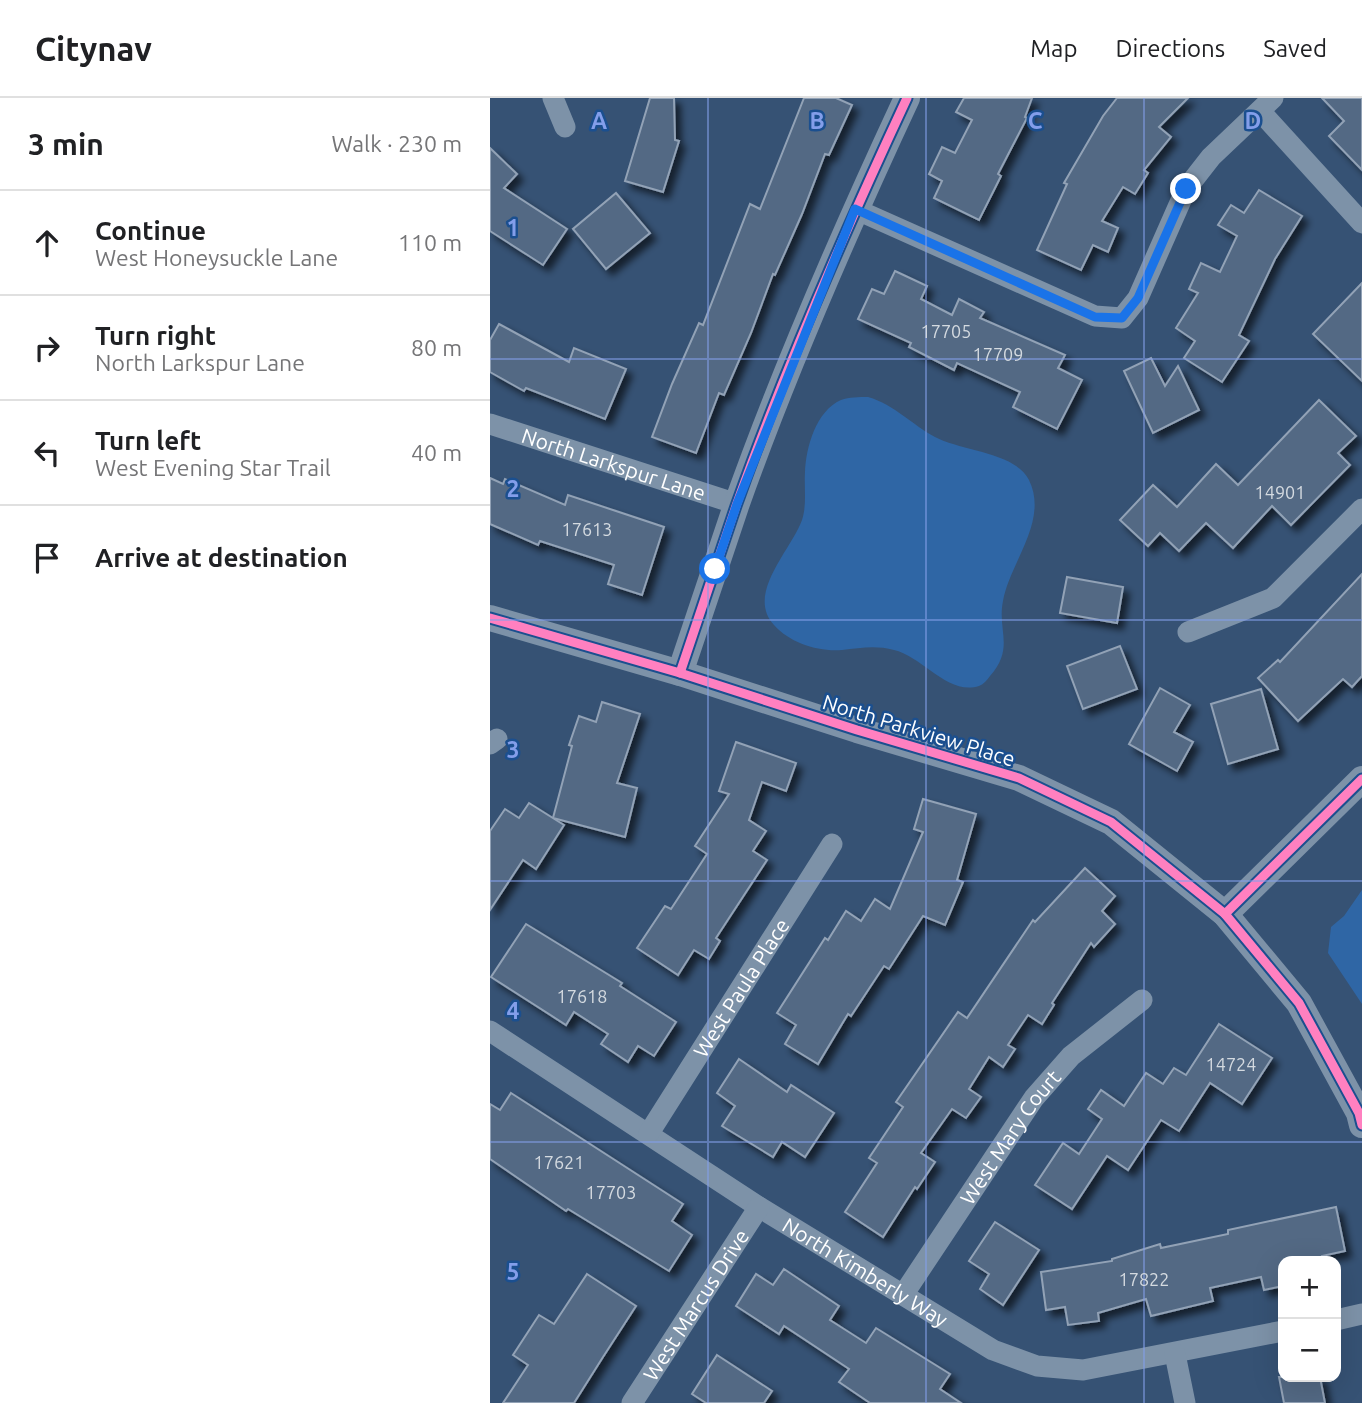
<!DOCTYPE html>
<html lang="en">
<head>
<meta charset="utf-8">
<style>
  :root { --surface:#fff; --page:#f6f6f6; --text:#202124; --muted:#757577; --line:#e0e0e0 }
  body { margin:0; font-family:Ubuntu,sans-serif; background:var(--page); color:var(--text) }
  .controls { position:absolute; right:21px; bottom:21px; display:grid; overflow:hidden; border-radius:14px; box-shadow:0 7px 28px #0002 }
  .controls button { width:63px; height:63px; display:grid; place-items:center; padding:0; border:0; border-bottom:2px solid var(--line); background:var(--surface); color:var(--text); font:35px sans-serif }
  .stop { position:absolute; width:21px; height:21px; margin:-16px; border:5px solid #1a73e8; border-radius:50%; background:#fff }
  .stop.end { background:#1a73e8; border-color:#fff; box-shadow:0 2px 7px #0008 }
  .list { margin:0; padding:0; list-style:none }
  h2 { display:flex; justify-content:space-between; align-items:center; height:91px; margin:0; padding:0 28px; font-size:30px }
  h2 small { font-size:23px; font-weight:400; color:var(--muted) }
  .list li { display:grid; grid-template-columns:46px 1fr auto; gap:21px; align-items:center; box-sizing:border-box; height:105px; padding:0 28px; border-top:2px solid var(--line) }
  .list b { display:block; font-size:26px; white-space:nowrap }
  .list p { margin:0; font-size:23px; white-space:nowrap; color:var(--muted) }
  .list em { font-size:23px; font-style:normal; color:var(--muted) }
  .icon { flex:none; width:38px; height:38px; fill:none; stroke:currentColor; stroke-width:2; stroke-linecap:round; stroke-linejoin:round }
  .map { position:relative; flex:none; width:872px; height:1305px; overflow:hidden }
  header { display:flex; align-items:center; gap:42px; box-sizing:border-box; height:98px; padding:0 35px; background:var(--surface); border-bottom:2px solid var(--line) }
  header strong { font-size:33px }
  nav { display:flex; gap:38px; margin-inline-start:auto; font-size:24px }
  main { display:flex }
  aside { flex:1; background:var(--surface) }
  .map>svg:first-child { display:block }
  .green { fill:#2f66a5 }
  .building { fill:#526984; stroke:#92a2b6; stroke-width:2; filter:url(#shadow) }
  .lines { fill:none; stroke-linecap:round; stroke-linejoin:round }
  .minor { stroke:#7d92a8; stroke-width:21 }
  .tertiary { stroke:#7d92a8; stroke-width:26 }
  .cycleway-casing { stroke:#1b4f8f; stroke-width:13 }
  .cycleway { stroke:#ff80c0; stroke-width:9 }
  .route { stroke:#1a73e8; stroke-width:9 }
  .grid { fill:none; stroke:#839eea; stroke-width:2; stroke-opacity:0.55 }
  .labels { text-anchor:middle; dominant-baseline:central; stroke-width:5; stroke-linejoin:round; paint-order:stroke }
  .number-label { font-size:18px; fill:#d4dae0 }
  .street-label { font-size:21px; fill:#fff; stroke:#1b4f8f }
  .grid-label { font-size:23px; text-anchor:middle; font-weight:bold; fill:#839eea; stroke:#1b4f8f; stroke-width:5; stroke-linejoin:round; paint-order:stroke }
</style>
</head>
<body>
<header>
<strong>Citynav</strong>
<nav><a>Map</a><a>Directions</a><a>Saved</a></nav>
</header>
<main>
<aside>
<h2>3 min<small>Walk · 230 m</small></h2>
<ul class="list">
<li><svg class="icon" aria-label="ahead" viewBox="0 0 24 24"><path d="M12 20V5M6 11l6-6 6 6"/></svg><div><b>Continue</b><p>West Honeysuckle Lane</p></div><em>110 m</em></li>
<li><svg class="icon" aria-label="right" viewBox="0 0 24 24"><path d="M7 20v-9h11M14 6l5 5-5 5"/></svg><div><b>Turn right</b><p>North Larkspur Lane</p></div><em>80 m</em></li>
<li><svg class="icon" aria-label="left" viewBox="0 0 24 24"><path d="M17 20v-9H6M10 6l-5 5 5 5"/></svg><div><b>Turn left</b><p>West Evening Star Trail</p></div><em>40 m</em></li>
<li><svg class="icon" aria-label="arrive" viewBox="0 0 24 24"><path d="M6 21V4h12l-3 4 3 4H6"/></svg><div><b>Arrive at destination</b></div></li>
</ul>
</aside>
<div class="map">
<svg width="872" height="1305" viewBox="0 0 872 1305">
  <defs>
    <filter id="shadow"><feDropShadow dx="6" dy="6" stdDeviation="3.5" flood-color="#0009"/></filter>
  </defs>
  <rect width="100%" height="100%" fill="#365274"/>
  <g class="green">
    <path d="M378,299C405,307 421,326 445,339C471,353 525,354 539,382C559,423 520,464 513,503C507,532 525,550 500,578C497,582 494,586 489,588C458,598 432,558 404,552C386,547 370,550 352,552C328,554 300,545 284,527C255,496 302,451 312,422C317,407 314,390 315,374C316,349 326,313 351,302C359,299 369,299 378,299Z"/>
    <polygon points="872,792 872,906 838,855 841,829 854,818"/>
  </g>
  <g class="building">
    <polygon points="160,0 184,0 185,42 189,43 173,94 135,83"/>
    <polygon points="314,0 346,0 362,7 339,57 335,56 312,116 285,177 283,176 261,235 234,297 229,295 206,355 162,339 182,286 209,225 213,227 260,106 270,111"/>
    <polygon points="474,0 542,0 535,19 537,20 508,76 511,78 489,122 444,100 452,83 439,76 452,49 465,55 482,22 466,14"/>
    <polygon points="627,0 698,0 669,29 681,39 654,72 658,75 645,96 633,89 612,123 628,130 618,154 603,147 591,172 547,152 577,86 574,85 613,18"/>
    <polygon points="832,0 872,0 872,72 839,38 854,23"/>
    <polygon points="0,50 27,76 14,90 77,131 53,167 0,133"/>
    <polygon points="769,92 812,118 785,161 749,237 759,243 732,284 694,260 705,243 686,230 708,195 699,191 711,165 730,174 747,138 728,127 741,107 754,115"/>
    <polygon points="126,95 160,135 116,171 83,131"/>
    <polygon points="405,173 437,188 431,201 462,217 469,201 494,214 490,220 575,257 568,270 592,282 567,331 523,309 530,294 467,265 464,272 419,249 421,245 368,221 382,191 394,196"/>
    <polygon points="872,185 872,283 823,236"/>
    <polygon points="9,226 79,264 84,250 136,271 115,321 36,290 34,293 0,274 0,242"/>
    <polygon points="661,260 675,288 688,268 709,312 663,335 634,273"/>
    <polygon points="829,302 866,338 848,355 860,367 801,427 782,408 743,450 716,425 689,453 670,435 658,448 630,422 663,387 687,409 726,366 748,387"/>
    <polygon points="0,380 13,386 15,381 75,407 78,397 174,429 152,497 118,486 124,467 50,443 48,447 0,426"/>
    <polygon points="872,476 872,578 862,589 853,581 808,623 768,580 788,562 790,564"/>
    <polygon points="577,479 633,489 627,525 570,515"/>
    <polygon points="630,548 647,591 593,611 577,568"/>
    <polygon points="670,590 700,607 684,634 703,644 687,673 639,646"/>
    <polygon points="771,591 788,651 738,666 721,606"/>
    <polygon points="112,604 150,616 127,685 147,690 135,739 63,720 82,648 79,647 89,618 106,624"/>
    <polygon points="246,644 306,665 296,693 272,684 259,722 276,733 263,753 277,762 226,840 230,843 219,861 204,852 188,877 147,850 175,808 181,811 217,756 205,748 239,696 229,693"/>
    <polygon points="433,701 486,716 467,782 473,784 455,827 433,818 399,871 394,868 361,918 358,916 328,966 295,946 306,927 287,915 335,840 338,842 356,813 371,823 385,801 400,811 433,734 424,731"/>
    <polygon points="39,705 74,727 46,771 33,762 0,812 0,733 15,711 29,720"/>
    <polygon points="595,770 625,798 612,813 625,826 604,849 601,845 562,905 564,907 552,926 538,917 518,947 525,951 513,969 499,959 479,991 491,999 476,1020 462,1011 431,1055 445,1064 427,1091 425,1089 393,1139 355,1114 387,1065 379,1060 413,1009 406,1004 468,914 477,920 543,822 545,824"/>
    <polygon points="36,826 132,885 130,888 186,924 164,958 148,948 138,964 111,946 118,936 84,914 76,927 1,879"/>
    <polygon points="729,926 782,960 752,1006 720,985 689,1033 671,1022 638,1072 617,1058 582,1111 545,1087 573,1045 589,1056 612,1021 598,1011 611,992 634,1008 656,975 673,986 684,970 696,977"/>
    <polygon points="249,961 297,994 301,987 344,1015 315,1059 292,1044 283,1059 232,1028 245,1008 227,995"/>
    <polygon points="21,995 193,1106 182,1123 202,1137 179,1173 78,1111 76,1113 0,1061 0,1006 10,1012"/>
    <polygon points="846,1109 855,1153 832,1158 833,1163 793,1163 793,1188 774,1192 771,1179 720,1190 723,1203 661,1218 656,1201 608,1215 609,1223 578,1227 575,1209 556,1212 551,1174 622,1163 622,1161 670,1146 671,1150 738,1136 738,1132"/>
    <polygon points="505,1124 549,1152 513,1207 490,1191 499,1176 479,1163"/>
    <polygon points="294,1171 349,1208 340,1222 376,1245 386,1230 460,1276 450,1291 471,1305 380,1305 349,1284 359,1271 294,1228 289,1236 246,1208 266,1176 283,1187"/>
    <polygon points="97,1176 146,1208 113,1259 84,1305 13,1305 38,1267 23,1257 49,1217 64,1226"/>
    <polygon points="227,1257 282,1293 274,1305 216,1305 202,1296"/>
    <polygon points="789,1279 830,1279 835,1305 794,1305"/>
  </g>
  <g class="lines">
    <g class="minor">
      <polyline points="63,0 75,29"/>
      <polyline points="770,13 872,125"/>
      <polyline points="365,111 605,218 632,220 648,200 696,91 721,59 783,0"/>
      <path id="s1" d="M0,326L247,406"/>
      <polyline points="698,534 783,500 872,411"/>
      <polyline points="0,646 7,641"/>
      <path id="s2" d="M0,933L269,1109L503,1252L547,1268L593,1272L793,1233"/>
      <path id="s3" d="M159,1035L342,746"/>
      <path id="s4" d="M413,1197L544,1000L581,958L652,902"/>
      <polyline points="846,1222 872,1216"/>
      <polyline points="685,1256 695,1305"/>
      <path id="s5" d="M142,1305L269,1109"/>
    </g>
    <g class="tertiary">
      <polyline points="0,520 190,575 367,632 529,680 621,724 735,816 809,905 869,1015 872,1027"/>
      <path d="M190,575C209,519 227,463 246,408C295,270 355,133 417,0"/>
      <polyline points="735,816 872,681"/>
    </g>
    <defs>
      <g id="cycleway">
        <polyline points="0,520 190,575 367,632 529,680 621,724 735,816 809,905 869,1015 872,1027"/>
        <path d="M190,575C209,519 227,463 246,408C295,270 355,133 417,0"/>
        <polyline points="735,816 872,681"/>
      </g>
    </defs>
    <use href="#cycleway" class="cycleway-casing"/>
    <use href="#cycleway" class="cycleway"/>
  </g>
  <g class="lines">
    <polyline class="route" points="225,471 247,406 365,111 605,219 632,220 648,200 696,91"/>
  </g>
  <path class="grid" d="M218,0V1305M436,0V1305M654,0V1305M0,261H872M0,522H872M0,783H872M0,1044H872"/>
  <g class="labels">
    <g class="number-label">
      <text x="456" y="233">17705</text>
      <text x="508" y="256">17709</text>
      <text x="790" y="394">14901</text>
      <text x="97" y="431">17613</text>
      <text x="92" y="898">17618</text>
      <text x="741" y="966">14724</text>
      <text x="69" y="1064">17621</text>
      <text x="121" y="1094">17703</text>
      <text x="654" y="1181">17822</text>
    </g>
    <g class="street-label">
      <text stroke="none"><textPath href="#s1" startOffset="130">North Larkspur Lane</textPath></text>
      <text transform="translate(429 632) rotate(17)">North Parkview Place</text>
      <text stroke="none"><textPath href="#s3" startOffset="172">West Paula Place</textPath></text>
      <text stroke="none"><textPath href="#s4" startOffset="191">West Mary Court</textPath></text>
      <text stroke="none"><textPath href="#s2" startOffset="446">North Kimberly Way</textPath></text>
      <text stroke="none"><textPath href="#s5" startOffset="117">West Marcus Drive</textPath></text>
    </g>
  </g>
  <g class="grid-label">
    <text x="109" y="31">A</text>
    <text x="327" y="31">B</text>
    <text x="545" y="31">C</text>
    <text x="763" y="31">D</text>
    <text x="23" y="138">1</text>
    <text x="23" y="399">2</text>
    <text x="23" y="660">3</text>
    <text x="23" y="921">4</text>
    <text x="23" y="1182">5</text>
  </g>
</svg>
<div class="controls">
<button>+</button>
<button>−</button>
</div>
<div class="stop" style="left:225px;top:471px"></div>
<div class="stop end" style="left:696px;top:91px"></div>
</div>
</main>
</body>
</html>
